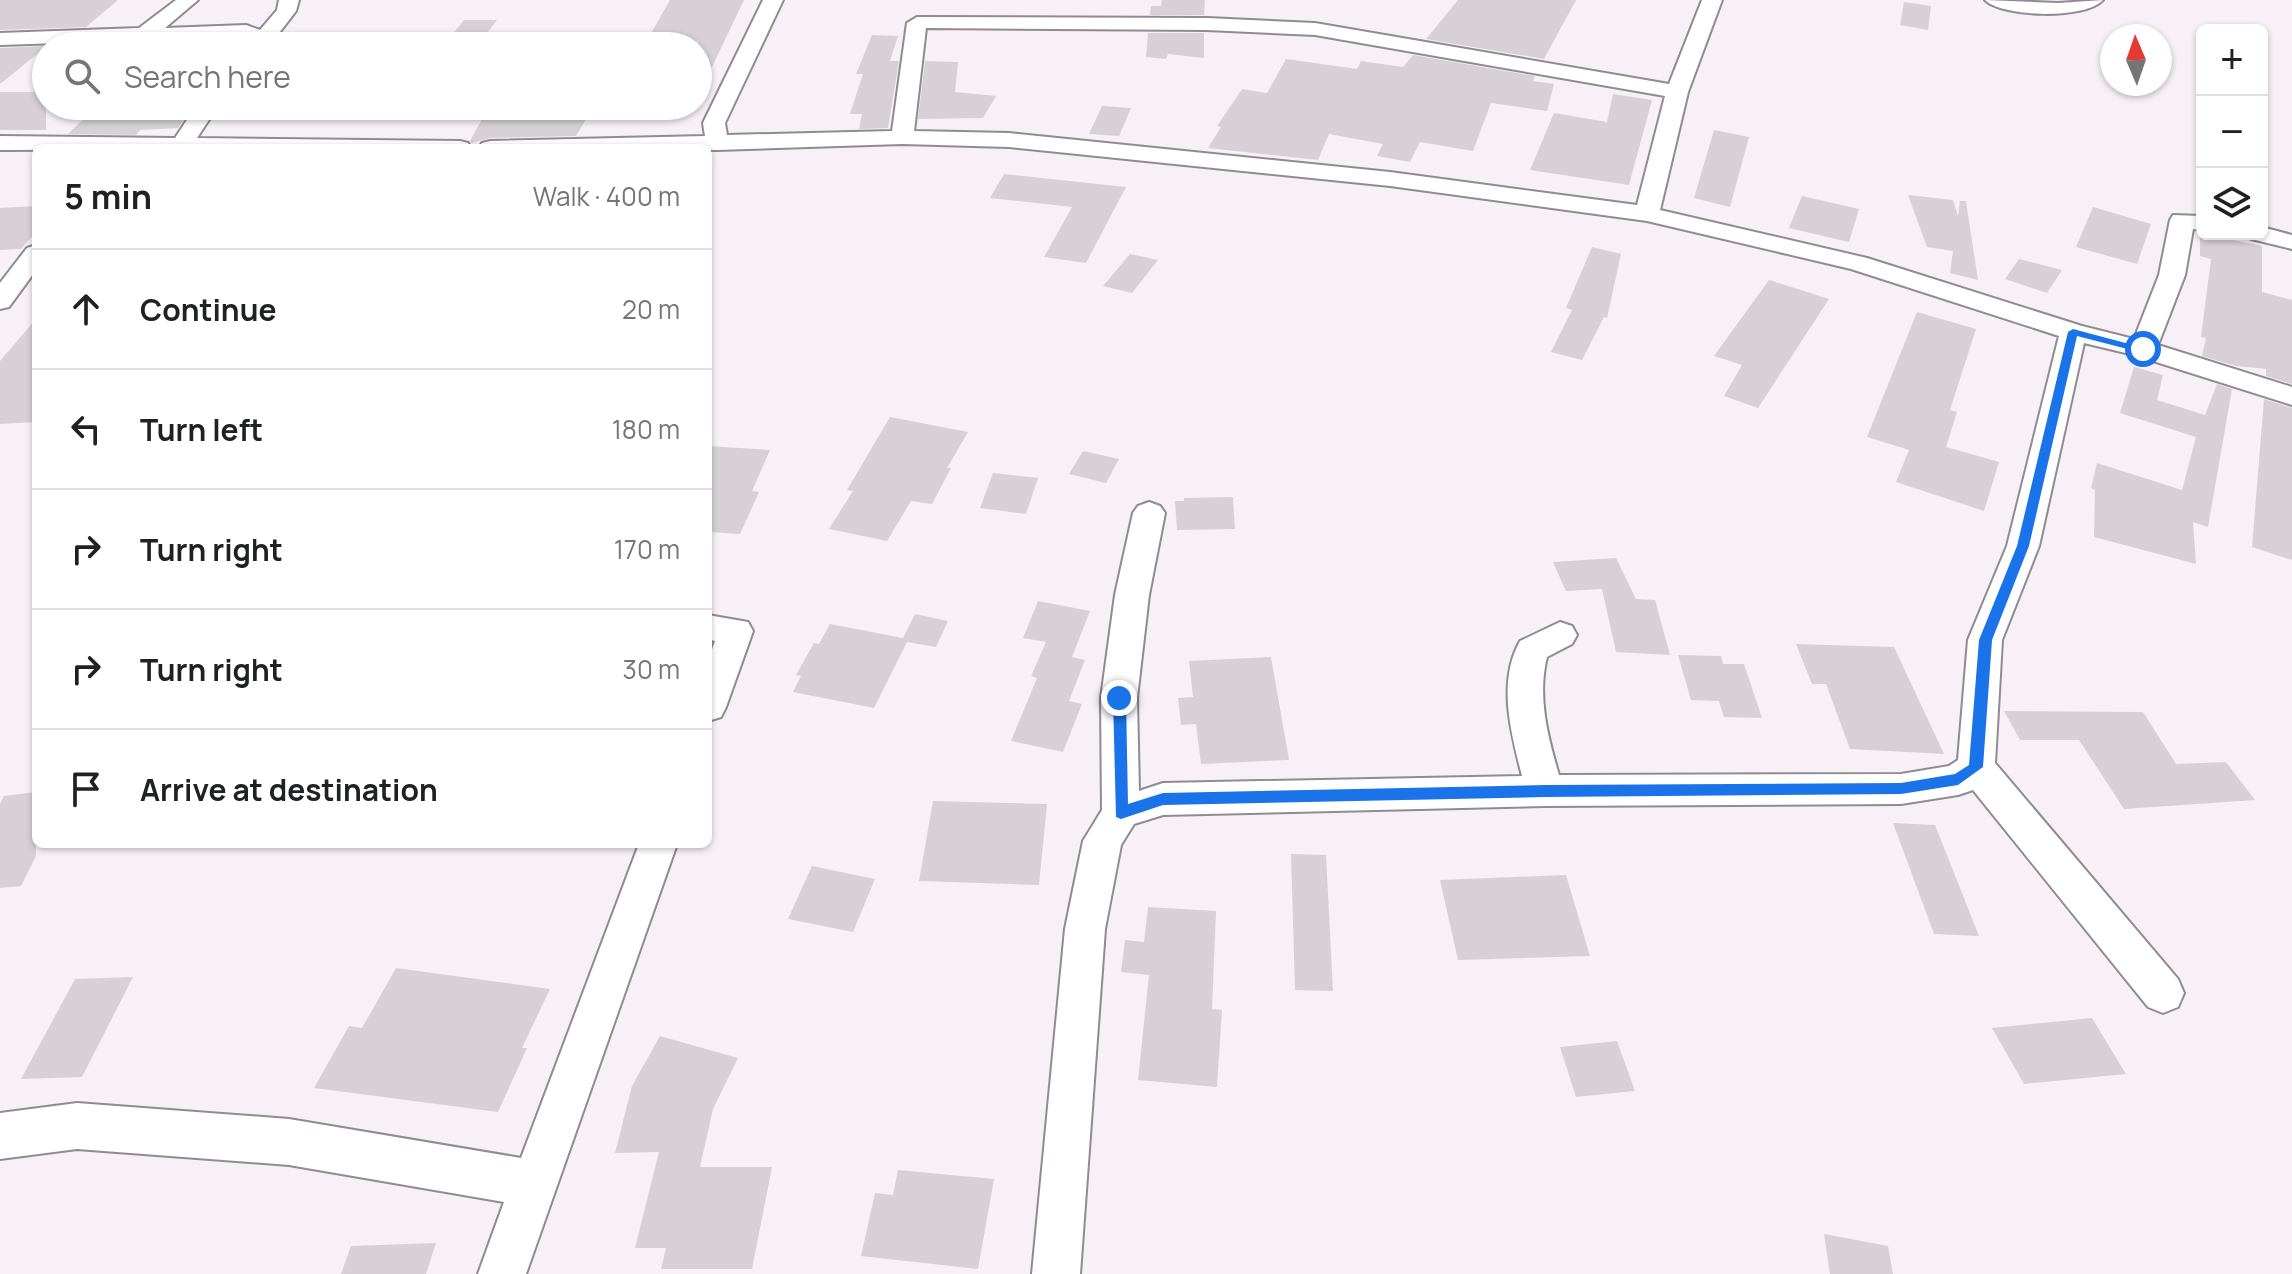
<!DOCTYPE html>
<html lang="en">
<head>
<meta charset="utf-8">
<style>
  :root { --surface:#fff; --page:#f2f2f2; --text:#202124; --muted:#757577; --line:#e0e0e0 }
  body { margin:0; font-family:Manrope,sans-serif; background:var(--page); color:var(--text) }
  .controls { position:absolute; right:24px; top:24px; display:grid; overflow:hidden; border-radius:12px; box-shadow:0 2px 6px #0004 }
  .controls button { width:72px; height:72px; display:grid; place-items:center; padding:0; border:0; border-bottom:2px solid var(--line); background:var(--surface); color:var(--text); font:40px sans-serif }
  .compass { position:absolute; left:2100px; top:24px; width:72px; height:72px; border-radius:50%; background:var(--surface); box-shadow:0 2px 6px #0004; rotate:358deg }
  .stop { position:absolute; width:24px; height:24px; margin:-18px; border:6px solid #1a73e8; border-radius:50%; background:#fff }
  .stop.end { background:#1a73e8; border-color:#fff; box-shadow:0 2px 8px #0008 }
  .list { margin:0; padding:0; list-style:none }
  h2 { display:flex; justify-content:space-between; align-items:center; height:104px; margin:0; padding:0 32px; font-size:34px }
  h2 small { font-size:26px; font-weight:400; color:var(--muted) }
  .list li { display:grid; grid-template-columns:52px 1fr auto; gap:24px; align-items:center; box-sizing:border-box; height:120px; padding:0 32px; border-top:2px solid var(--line) }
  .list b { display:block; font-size:30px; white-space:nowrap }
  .list em { font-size:26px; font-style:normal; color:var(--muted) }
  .icon { flex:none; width:44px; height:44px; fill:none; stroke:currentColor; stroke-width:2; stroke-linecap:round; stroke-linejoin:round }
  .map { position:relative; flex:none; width:2292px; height:1274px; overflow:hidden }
  .search { position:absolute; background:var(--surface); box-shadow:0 2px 6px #0004; left:32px; top:32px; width:680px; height:88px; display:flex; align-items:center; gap:20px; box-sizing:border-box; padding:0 28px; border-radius:44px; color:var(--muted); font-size:30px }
  .panel { position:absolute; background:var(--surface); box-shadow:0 2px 6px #0004; left:32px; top:144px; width:680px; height:704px; border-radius:12px }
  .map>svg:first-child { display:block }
  .building { fill:#d7d1d7 }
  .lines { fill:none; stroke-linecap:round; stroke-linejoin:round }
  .minor-casing { stroke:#908b91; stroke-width:4 }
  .minor { fill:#fff; fill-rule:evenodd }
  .route { fill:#1a73e8 }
</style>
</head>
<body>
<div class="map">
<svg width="2292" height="1274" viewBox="0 0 2292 1274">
  <rect width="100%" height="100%" fill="#f7f0f7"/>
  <g class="building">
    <polygon points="0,0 118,0 86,27 0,30"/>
    <polygon points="670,0 744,0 698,96 698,42 646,42"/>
    <polygon points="1162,0 1205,0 1204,15 1150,15 1151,6 1161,6"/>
    <polygon points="1458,0 1576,0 1544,59 1426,39"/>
    <polygon points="1904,2 1931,6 1928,30 1900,25"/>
    <polygon points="464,20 497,20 477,46 443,46"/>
    <polygon points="1148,33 1204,33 1204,58 1168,54 1166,59 1146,57"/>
    <polygon points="872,35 898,36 890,61 899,61 888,128 859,129 862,114 850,114 863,74 856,74"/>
    <polygon points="46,46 46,47 0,84 0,48"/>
    <polygon points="1413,55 1535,76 1533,81 1554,84 1547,111 1491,103 1473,151 1420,142 1410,162 1377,156 1383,144 1329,134 1318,160 1208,148 1221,127 1217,126 1242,89 1267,93 1286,59 1357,69 1361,61 1403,67"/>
    <polygon points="925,61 958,62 955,92 996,96 983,118 918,119"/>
    <rect x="0" y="92" width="46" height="38"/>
    <polygon points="1613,94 1652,100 1629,185 1530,170 1554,113 1607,122"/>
    <polygon points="143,106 192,106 178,128 140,130 136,135 68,134 92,111 138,111"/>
    <polygon points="489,106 594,106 576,136 490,138 471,143 470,141"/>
    <polygon points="1102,106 1131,108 1119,136 1089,134"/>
    <polygon points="1714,130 1749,137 1730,207 1694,198"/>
    <polygon points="1004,174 1126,187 1086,263 1044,257 1072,207 990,198"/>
    <polygon points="1908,195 1953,200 1958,216 1960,201 1966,201 1978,280 1950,273 1953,251 1927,247"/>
    <polygon points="1802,196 1859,209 1849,242 1789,228"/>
    <polygon points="36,206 36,232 21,249 0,250 0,208"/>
    <polygon points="2093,207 2151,224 2137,264 2076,247"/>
    <polygon points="2200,233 2262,246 2262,292 2292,300 2292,384 2266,376 2266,369 2236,366 2202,356 2206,338 2201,337 2211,259 2200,256"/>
    <polygon points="1592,247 1621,254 1607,318 1604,317 1582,360 1551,352 1572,310 1566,308"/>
    <polygon points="1130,254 1158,260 1132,293 1103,286"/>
    <polygon points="2019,259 2062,270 2047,293 2005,279"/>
    <polygon points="1769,280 1829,299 1758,408 1724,396 1742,365 1714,356"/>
    <polygon points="1917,312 1976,329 1950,410 1957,412 1946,447 1999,462 1984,511 1896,482 1909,450 1867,437"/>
    <polygon points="36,319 36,422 0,424 0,361"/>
    <polygon points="2134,367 2163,375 2157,400 2205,415 2217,384 2232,389 2208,527 2193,522 2196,564 2094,537 2095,490 2091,488 2097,463 2182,490 2196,437 2120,413"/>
    <polygon points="2264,399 2292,408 2292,560 2252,547"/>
    <polygon points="890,417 968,432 947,468 951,468 932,504 911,501 887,541 829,529 853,491 847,490"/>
    <polygon points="708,446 770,450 752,491 759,492 740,534 708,532"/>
    <polygon points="1083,451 1119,459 1106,483 1069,474"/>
    <polygon points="993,473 1038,478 1026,514 980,508"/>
    <polygon points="1233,497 1235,529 1177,530 1175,501 1184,501 1184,498"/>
    <polygon points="1616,558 1636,599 1655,600 1670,655 1616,652 1602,589 1566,591 1553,562"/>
    <polygon points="1038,601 1090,611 1072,657 1085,660 1069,701 1082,704 1063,752 1011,741 1037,678 1031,676 1046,642 1023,638"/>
    <polygon points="915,614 948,621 936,647 907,642 874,708 793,692 801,676 796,675 814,643 819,644 830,624 903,638"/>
    <polygon points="1796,644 1894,647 1944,754 1850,749 1826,684 1812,684"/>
    <polygon points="1678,655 1721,656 1723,664 1744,664 1762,718 1724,717 1719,701 1691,700"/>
    <polygon points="1271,657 1289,760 1201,764 1196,724 1181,725 1178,698 1193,697 1189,661"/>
    <polygon points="2004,711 2143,712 2176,764 2226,762 2255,800 2124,809 2079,740 2020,740"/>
    <polygon points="36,792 36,856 21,886 0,888 0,804 4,796"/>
    <polygon points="933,801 1047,804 1039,885 919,881"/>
    <polygon points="1893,823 1935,825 1979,936 1934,934"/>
    <polygon points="1291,854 1326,855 1333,991 1295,990"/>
    <polygon points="812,866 875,879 853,932 788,919"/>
    <polygon points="1566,875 1590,956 1458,960 1440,880"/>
    <polygon points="1148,907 1216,911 1212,1009 1222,1010 1217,1087 1138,1080 1149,975 1121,972 1125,940 1144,942"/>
    <polygon points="396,968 550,989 522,1048 527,1048 498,1112 314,1088 349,1026 362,1028"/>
    <polygon points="133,977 82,1077 21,1079 75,979"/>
    <polygon points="2092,1018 2126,1074 2024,1084 1992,1028"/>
    <polygon points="660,1036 738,1058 713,1109 700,1167 772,1167 752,1269 661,1269 666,1248 635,1248 659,1152 615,1153 632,1086"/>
    <polygon points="1617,1041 1635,1091 1576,1097 1560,1047"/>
    <polygon points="898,1170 994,1179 978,1269 861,1256 875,1193 893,1195"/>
    <polygon points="1824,1234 1888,1246 1893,1274 1830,1274"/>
    <polygon points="436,1243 426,1274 341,1274 351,1246"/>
  </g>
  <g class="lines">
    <defs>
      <g id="minor">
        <polygon points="176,0 198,0 165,28 246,25 260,30 277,10 279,0 299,0 296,11 269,46 248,46 252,41 243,37 0,45 0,33 139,28"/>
        <path d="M763,0H783L725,123L727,135L892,131L907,23L917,17L1207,18L1315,23L1669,84L1702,0H1722L1688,92L1660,210L1867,258L2082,326L2134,339L2159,275L2170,220L2173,215L2202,216V230L2193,229L2185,275L2158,345L2292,387V405L2134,355L2084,343L2039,546L2002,640L1995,763L2178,979L2184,993L2178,1007L2163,1013L2148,1007L1973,790L1958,795L1901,804L1545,806L1163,815L1134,824L1121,845L1105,929L1080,1274H1032L1065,929L1083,841L1102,810L1101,698L1115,595L1133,513L1138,506L1149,502L1160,506L1165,513L1149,595L1137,698L1139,791L1163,783L1522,776C1511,733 1497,682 1520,641L1560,622L1572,626L1577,635L1572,644L1547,657C1537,697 1548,738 1559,775L1901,774L1949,766L1958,760L1968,640L2007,546L2059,336L1851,269L1647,221L1390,186L1009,147L902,144L717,150L479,148L482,143L490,141L705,136L703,123ZM926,28L1207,30L1315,35L1665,96L1637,205L1390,172L1009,133L914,131Z"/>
        <path d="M1985,0L2058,3L2103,0C2085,20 2002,17 1985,0Z"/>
        <polygon points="196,106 218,106 197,138 460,141 468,143 471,148 0,150 0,136 175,138"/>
        <polygon points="2262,227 2292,235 2292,249 2251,239 2248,234 2262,234"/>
        <polygon points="36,245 36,270 9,307 0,309 0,283 27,248"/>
        <polygon points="708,615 748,622 753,631 726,707 721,717 708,721 708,660 715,641 708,639"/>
        <polygon points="639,844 677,844 526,1274 478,1274 504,1202 289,1165 77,1149 0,1159 0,1113 77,1103 289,1119 521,1158"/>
      </g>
    </defs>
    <use href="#minor" class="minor-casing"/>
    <use href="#minor" class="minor"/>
  </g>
  <polygon class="route" points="2073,329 2148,349 2143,353 2077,336 2029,546 1992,640 1983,767 1958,785 1901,794 1545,797 1163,805 1121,819 1116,817 1113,698 1119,693 1126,698 1128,804 1163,793 1545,785 1901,783 1955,774 1969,765 1979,640 2017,546 2068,332"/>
</svg>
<div class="controls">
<button>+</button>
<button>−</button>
<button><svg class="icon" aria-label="layers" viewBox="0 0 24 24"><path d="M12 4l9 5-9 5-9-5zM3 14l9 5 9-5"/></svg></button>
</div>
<svg class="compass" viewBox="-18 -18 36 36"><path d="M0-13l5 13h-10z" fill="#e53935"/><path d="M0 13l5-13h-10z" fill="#757577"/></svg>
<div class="stop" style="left:2143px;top:349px"></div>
<div class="stop end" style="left:1119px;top:698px"></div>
<div class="search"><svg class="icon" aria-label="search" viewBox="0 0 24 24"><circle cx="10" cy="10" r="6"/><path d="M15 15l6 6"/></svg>Search here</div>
<section class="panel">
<h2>5 min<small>Walk · 400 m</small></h2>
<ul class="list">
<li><svg class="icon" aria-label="ahead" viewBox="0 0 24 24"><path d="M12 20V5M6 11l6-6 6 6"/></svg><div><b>Continue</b></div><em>20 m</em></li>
<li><svg class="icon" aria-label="left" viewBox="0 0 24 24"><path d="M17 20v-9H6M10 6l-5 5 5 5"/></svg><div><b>Turn left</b></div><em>180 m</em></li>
<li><svg class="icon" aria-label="right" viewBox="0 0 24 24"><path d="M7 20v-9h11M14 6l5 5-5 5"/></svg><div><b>Turn right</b></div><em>170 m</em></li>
<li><svg class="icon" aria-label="right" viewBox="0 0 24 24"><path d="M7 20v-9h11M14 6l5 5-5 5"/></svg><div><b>Turn right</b></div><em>30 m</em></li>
<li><svg class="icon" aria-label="arrive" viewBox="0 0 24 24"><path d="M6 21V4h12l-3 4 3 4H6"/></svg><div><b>Arrive at destination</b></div></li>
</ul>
</section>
</div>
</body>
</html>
